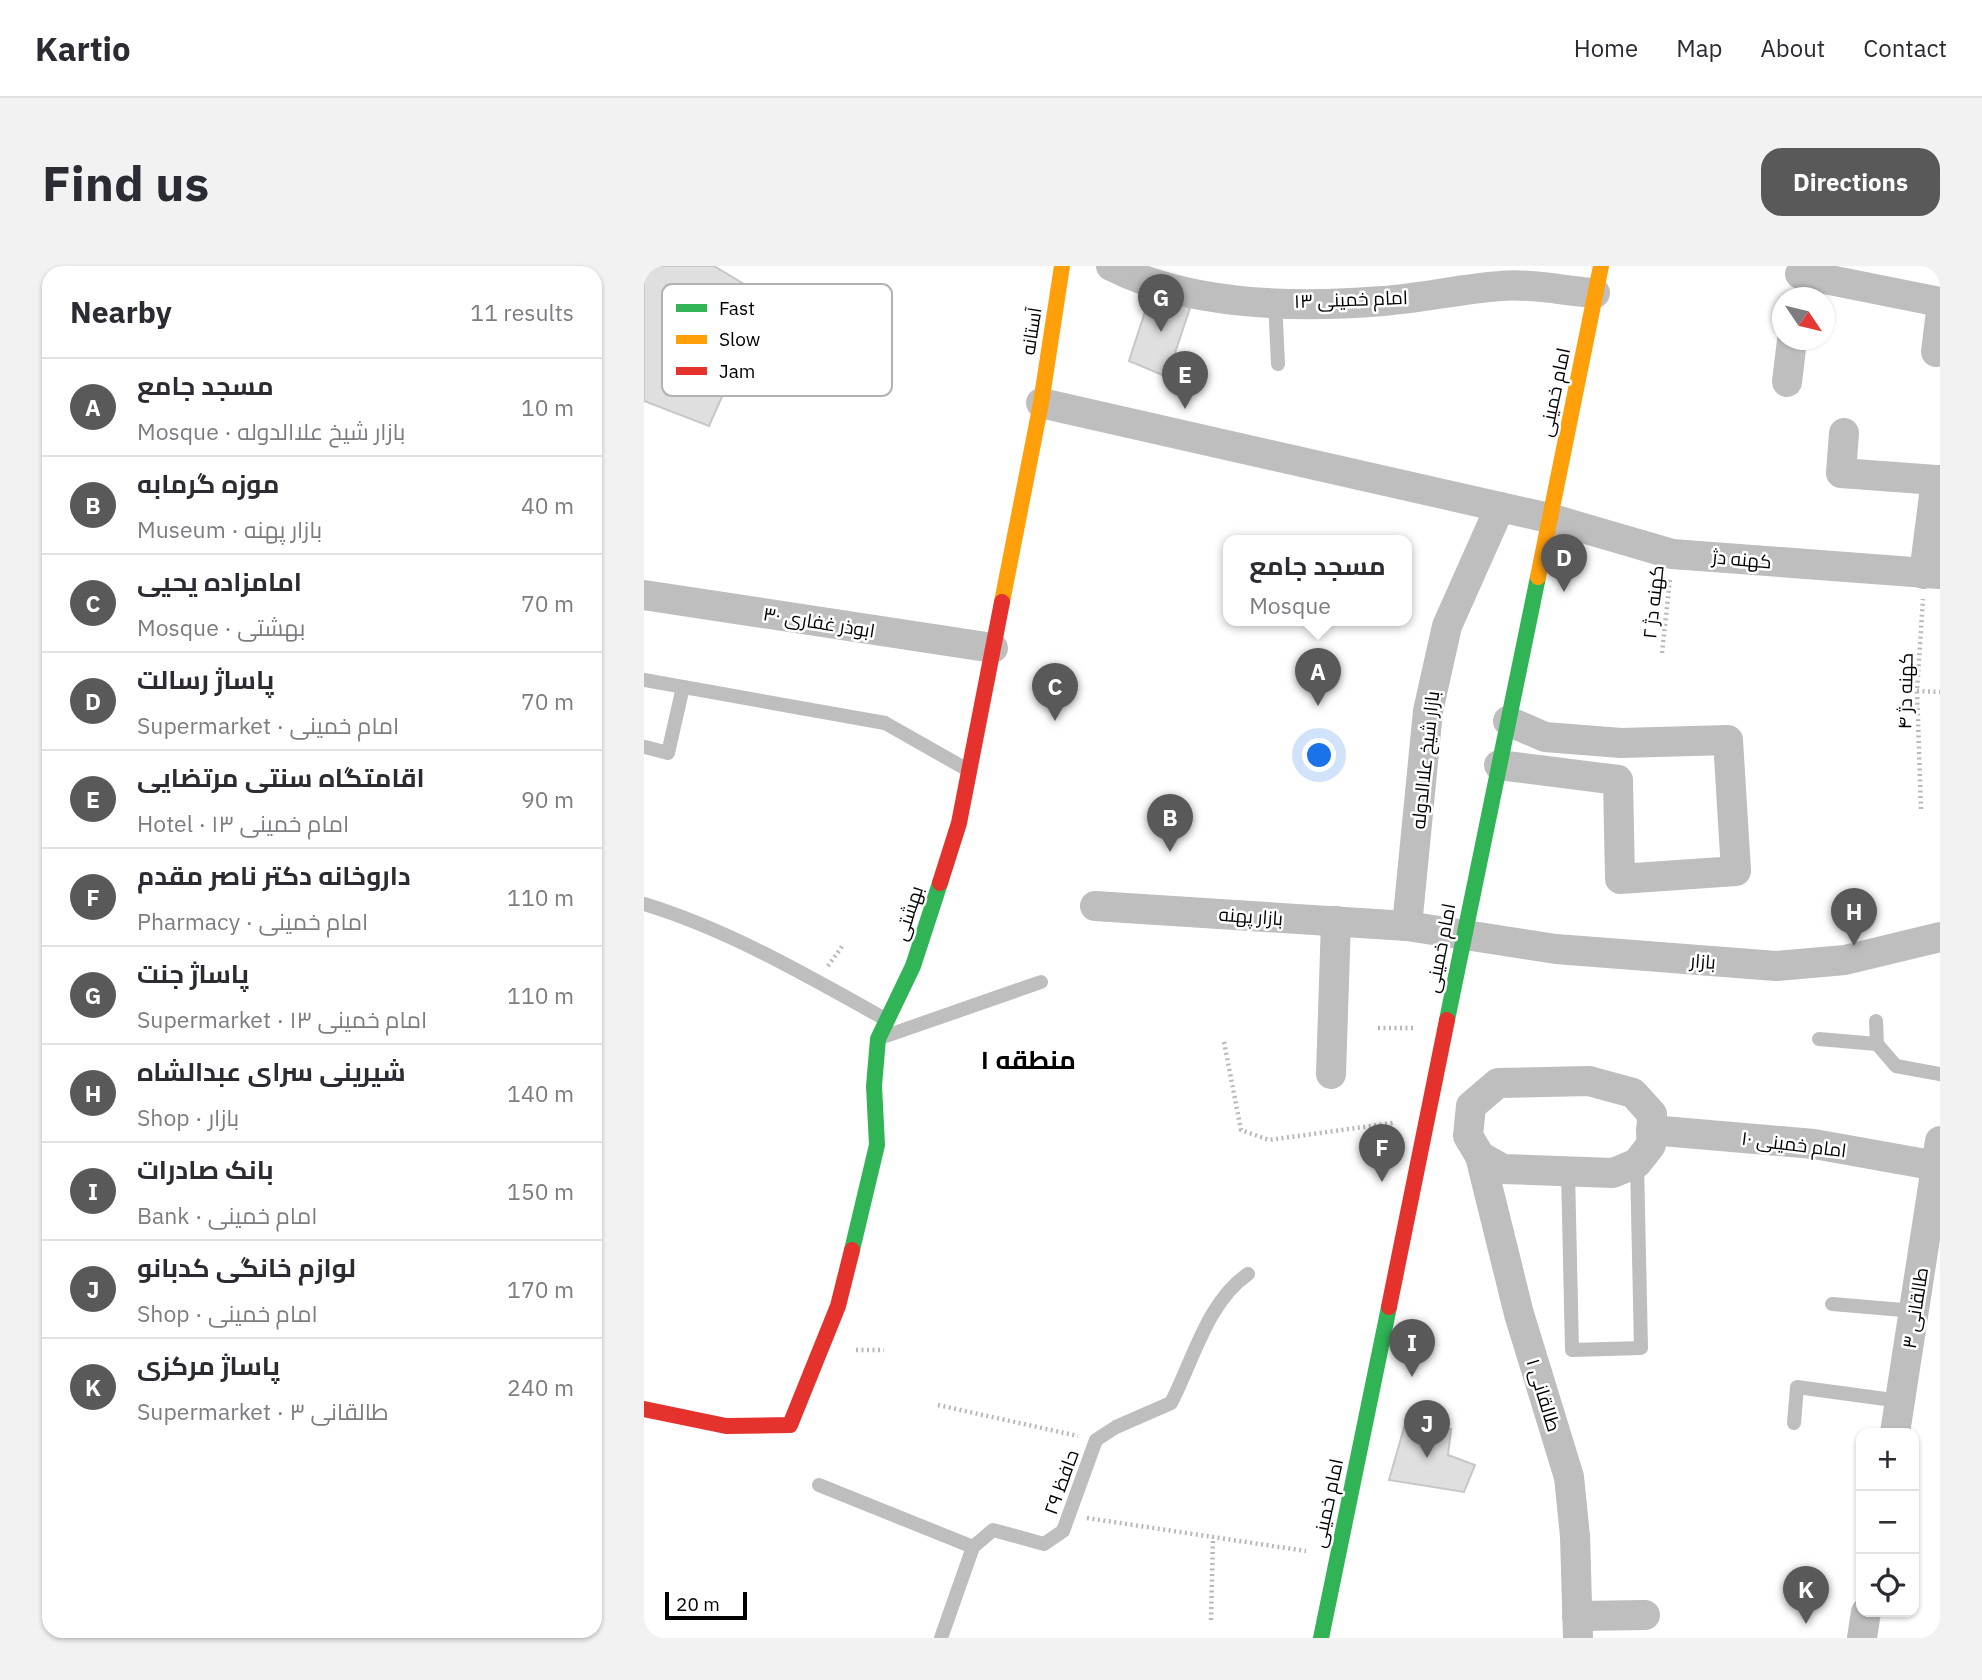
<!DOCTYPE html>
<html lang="en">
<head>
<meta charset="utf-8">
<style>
  :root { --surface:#fff; --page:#f2f2f3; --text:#2b2b33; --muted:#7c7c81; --line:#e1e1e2; --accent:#595959 }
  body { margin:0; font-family:"IBM Plex Sans",Cairo,sans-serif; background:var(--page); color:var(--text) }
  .controls { position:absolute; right:21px; bottom:21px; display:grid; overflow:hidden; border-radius:14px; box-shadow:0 2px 5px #0004 }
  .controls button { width:63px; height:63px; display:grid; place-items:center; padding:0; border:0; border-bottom:2px solid var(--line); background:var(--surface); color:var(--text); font:35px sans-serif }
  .compass { position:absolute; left:1128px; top:21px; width:63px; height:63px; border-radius:50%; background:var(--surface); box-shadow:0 2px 5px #0004; rotate:125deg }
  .scale { position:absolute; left:21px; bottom:18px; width:82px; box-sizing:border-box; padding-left:7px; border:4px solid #000; border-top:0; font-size:19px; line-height:24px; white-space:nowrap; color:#000; -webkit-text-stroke:5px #fff; paint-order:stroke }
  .you { position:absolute; left:676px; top:490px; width:24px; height:24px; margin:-18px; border:5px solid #fff; border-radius:50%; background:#1a73e8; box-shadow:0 0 0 10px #1a73e833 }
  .badge { display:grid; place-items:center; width:46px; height:46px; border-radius:50%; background:var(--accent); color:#fff; font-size:23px; font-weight:700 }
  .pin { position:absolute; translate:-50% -58px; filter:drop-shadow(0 2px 4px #0008) }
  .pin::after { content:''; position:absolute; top:37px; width:24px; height:21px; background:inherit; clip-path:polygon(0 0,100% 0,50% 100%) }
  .popup { position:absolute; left:579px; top:269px; width:189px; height:91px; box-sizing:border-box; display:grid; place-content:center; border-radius:14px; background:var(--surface); filter:drop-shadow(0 2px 5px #0005); font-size:23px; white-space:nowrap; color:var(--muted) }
  .popup b { font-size:26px; color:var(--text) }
  .popup::after { content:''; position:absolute; left:50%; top:100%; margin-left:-14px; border:14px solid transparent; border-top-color:var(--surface) }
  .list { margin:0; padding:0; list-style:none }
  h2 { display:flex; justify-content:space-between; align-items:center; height:91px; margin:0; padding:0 28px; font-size:30px }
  h2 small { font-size:23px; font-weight:400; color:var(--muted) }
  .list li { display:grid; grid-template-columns:46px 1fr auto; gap:21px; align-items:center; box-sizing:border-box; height:98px; padding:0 28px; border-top:2px solid var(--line) }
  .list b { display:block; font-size:26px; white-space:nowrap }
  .list p { margin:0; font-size:23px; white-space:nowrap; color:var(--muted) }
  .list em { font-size:23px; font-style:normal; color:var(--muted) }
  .icon { flex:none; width:38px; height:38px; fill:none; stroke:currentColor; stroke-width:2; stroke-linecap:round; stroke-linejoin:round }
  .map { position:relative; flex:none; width:1296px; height:1372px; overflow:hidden; border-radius:21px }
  header { display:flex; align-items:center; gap:42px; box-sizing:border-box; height:98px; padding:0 35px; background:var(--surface); border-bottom:2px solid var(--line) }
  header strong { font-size:33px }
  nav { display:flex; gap:38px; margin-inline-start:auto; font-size:24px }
  .intro { display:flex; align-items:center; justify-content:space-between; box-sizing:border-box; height:168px; padding:0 42px }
  h1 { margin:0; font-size:49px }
  .button { padding:18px 32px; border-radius:21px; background:var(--accent); color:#fff; font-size:24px; font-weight:700 }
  main { display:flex; gap:42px; padding:0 42px }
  aside { flex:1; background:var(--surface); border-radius:21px; box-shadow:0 2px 5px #0004 }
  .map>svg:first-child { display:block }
  .building { fill:#dfdfdf; stroke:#c7c7c7; stroke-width:2 }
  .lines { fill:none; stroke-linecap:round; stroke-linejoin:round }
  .path { stroke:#b9b9b9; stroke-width:4.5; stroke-dasharray:2 3.5; stroke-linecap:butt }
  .lane { stroke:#bebebe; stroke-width:14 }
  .street { stroke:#bebebe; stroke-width:30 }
  .fast { stroke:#30b455; stroke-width:16 }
  .slow { stroke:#ff9f0a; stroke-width:16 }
  .jam { stroke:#e5322d; stroke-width:16 }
  .labels { text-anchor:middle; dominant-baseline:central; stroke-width:5; stroke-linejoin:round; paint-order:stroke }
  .street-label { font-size:19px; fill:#000; stroke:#fff }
  .district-label { font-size:26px; font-weight:bold; fill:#000; stroke:#fff }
  .key { fill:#fff; stroke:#b2b2b2; stroke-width:2 }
  .key-label { font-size:19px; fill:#000 }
</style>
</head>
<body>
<header>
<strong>Kartio</strong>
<nav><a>Home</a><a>Map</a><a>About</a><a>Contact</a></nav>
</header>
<div class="intro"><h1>Find us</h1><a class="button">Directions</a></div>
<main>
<aside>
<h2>Nearby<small>11 results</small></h2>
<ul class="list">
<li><span class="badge">A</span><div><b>مسجد جامع</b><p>Mosque · بازار شیخ علاالدوله</p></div><em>10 m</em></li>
<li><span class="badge">B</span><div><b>موزه گرمابه</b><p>Museum · بازار پهنه</p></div><em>40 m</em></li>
<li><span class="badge">C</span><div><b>امامزاده یحیی</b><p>Mosque · بهشتی</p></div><em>70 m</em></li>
<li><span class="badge">D</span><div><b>پاساژ رسالت</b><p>Supermarket · امام خمینی</p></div><em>70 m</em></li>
<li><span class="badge">E</span><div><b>اقامتگاه سنتی مرتضایی</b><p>Hotel · امام خمینی ۱۳</p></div><em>90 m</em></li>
<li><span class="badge">F</span><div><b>داروخانه دکتر ناصر مقدم</b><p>Pharmacy · امام خمینی</p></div><em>110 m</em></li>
<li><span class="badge">G</span><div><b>پاساژ جنت</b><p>Supermarket · امام خمینی ۱۳</p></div><em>110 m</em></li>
<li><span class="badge">H</span><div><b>شیرینی سرای عبدالشاه</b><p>Shop · بازار</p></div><em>140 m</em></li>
<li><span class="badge">I</span><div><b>بانک صادرات</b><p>Bank · امام خمینی</p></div><em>150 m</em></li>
<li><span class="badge">J</span><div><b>لوازم خانگی کدبانو</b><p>Shop · امام خمینی</p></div><em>170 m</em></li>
<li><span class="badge">K</span><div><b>پاساژ مرکزی</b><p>Supermarket · طالقانی ۳</p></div><em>240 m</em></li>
</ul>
</aside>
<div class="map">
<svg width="1296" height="1372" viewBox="0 0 1296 1372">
  <rect width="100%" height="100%" fill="#fff"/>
  <g class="building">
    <polygon points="9,0 70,0 138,41 119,106 93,97 65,160 0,135 0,1 5,4"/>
    <polygon points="508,24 548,36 523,111 485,95"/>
    <polygon points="762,1155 807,1163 804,1189 831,1199 820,1226 745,1214"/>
  </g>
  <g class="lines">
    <g class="path">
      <polyline points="1018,387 1026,313"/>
      <polyline points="1273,425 1296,426"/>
      <polyline points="1277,543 1273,425 1279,333"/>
      <polyline points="184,700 199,679"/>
      <polyline points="734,762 769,762"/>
      <polyline points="580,776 597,864 625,874 749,857"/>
      <polyline points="212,1084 240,1084"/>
      <polyline points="294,1139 434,1170"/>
      <polyline points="443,1252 662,1285"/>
      <polyline points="567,1354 569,1271"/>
    </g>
    <g class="lane">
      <polyline points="631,35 634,98"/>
      <polyline points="0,414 241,457 324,504"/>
      <polyline points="1,481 24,487 39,421"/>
      <path d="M0,638C85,664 164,710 241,753"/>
      <polyline points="1232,755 1233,778"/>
      <polyline points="242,770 397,716"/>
      <polyline points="1175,773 1233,778 1252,800 1296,808"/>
      <polyline points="924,905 928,1084 997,1082 993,897"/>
      <polyline points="1188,1038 1271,1045"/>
      <polyline points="1150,1157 1153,1121 1256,1135"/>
      <polyline points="175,1219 329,1281"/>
      <path d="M297,1372L329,1281L349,1264L400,1278L419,1265L452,1174L472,1161L527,1137C549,1095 563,1036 604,1008"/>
    </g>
    <g class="street">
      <path d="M467,0C545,40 652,42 739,35C778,32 817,23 856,20C886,17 921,25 951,27"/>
      <polyline points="1156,8 1296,36"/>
      <polyline points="1292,86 1296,53"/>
      <polyline points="1143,116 1148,74"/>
      <polyline points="397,137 905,252 1028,288 1296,308"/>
      <polyline points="1200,167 1197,207 1292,214"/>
      <polyline points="856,241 803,360 784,445 763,660 912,683 1132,700 1201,694 1296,671"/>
      <polyline points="1280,308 1292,214 1296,214"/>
      <polyline points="0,329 349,382"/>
      <polyline points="855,499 974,514 976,613 1092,605 1084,474 977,477 901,471 864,455"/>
      <polyline points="451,640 763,660"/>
      <polyline points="687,808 692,655"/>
      <polygon points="945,815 989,827 1008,848 1007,879 993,897 969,907 859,903 836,890 824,870 827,840 854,817"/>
      <polyline points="1007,864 1170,878 1293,900"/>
      <polyline points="836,890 875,1048 925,1211 931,1270 934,1372"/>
      <polyline points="1251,1167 1296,875"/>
      <polyline points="933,1350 1001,1349"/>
      <polyline points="1218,1372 1222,1346"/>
    </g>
    <g class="fast">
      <polyline points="803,754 894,311"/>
      <polyline points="208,984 233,879 230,820 234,773 269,700 296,617"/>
      <polyline points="677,1372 745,1041"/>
    </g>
    <g class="slow">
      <polyline points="894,311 957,0"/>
      <polyline points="358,336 397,137 418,0"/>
    </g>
    <g class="jam">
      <polyline points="296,617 315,557 358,336"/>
      <polyline points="745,1041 803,754"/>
      <polyline points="0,1143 82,1160 146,1159 194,1040 208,984"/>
    </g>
  </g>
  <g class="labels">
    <g class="street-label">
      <text transform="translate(707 33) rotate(-2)">امام خمینی ۱۳</text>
      <text transform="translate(387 65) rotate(-81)">آستانه</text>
      <text transform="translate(910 126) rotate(-78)">امام خمینی</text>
      <text transform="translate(1098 293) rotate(5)">کهنه دژ</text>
      <text transform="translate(1009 336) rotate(-84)">کهنه دژ ۲</text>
      <text transform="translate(175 356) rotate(9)">ابوذر غفاری ۳۰</text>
      <text transform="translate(1261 425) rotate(-89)">کهنه دژ ۴</text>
      <text transform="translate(781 494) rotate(-84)">بازار شیخ علاالدوله</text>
      <text transform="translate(264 647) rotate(-72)">بهشتی</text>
      <text transform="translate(607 650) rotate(4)">بازار پهنه</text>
      <text transform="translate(796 682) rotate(-79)">امام خمینی</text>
      <text transform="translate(1059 695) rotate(4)">بازار</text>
      <text transform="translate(1150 878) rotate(7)">امام خمینی ۱۰</text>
      <text transform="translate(1271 1042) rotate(-81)">طالقانی ۳</text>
      <text transform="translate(900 1129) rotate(73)">طالقانی ۱</text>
      <text transform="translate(417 1216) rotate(-70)">حافظ ۲۹</text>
      <text transform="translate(683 1237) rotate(-78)">امام خمینی</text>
    </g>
    <g class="district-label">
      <text x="384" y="793">منطقه ۱</text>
    </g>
  </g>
  <rect x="18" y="18" width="230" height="112" rx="10" class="key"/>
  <rect x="32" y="38" width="31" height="8" fill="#30b455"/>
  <rect x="32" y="69" width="31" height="9" fill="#ff9f0a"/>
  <rect x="32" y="101" width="31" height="8" fill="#e5322d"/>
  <g class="key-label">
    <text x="75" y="49">Fast</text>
    <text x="75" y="80">Slow</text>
    <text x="75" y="112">Jam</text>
  </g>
</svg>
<div class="controls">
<button>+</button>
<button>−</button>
<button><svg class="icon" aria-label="locate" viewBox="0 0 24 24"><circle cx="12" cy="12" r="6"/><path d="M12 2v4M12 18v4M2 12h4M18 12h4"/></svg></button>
</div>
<svg class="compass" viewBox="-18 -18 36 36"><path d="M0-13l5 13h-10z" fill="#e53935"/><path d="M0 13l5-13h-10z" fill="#7c7c81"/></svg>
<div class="scale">20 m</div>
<div class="you"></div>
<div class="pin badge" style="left:674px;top:440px">A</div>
<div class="popup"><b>مسجد جامع</b>Mosque</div>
<div class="pin badge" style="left:526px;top:586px">B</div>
<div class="pin badge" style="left:411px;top:455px">C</div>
<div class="pin badge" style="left:920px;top:326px">D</div>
<div class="pin badge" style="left:541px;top:143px">E</div>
<div class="pin badge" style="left:738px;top:916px">F</div>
<div class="pin badge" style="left:517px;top:66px">G</div>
<div class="pin badge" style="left:1210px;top:680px">H</div>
<div class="pin badge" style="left:768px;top:1111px">I</div>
<div class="pin badge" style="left:783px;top:1192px">J</div>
<div class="pin badge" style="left:1162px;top:1358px">K</div>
</div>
</main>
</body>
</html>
